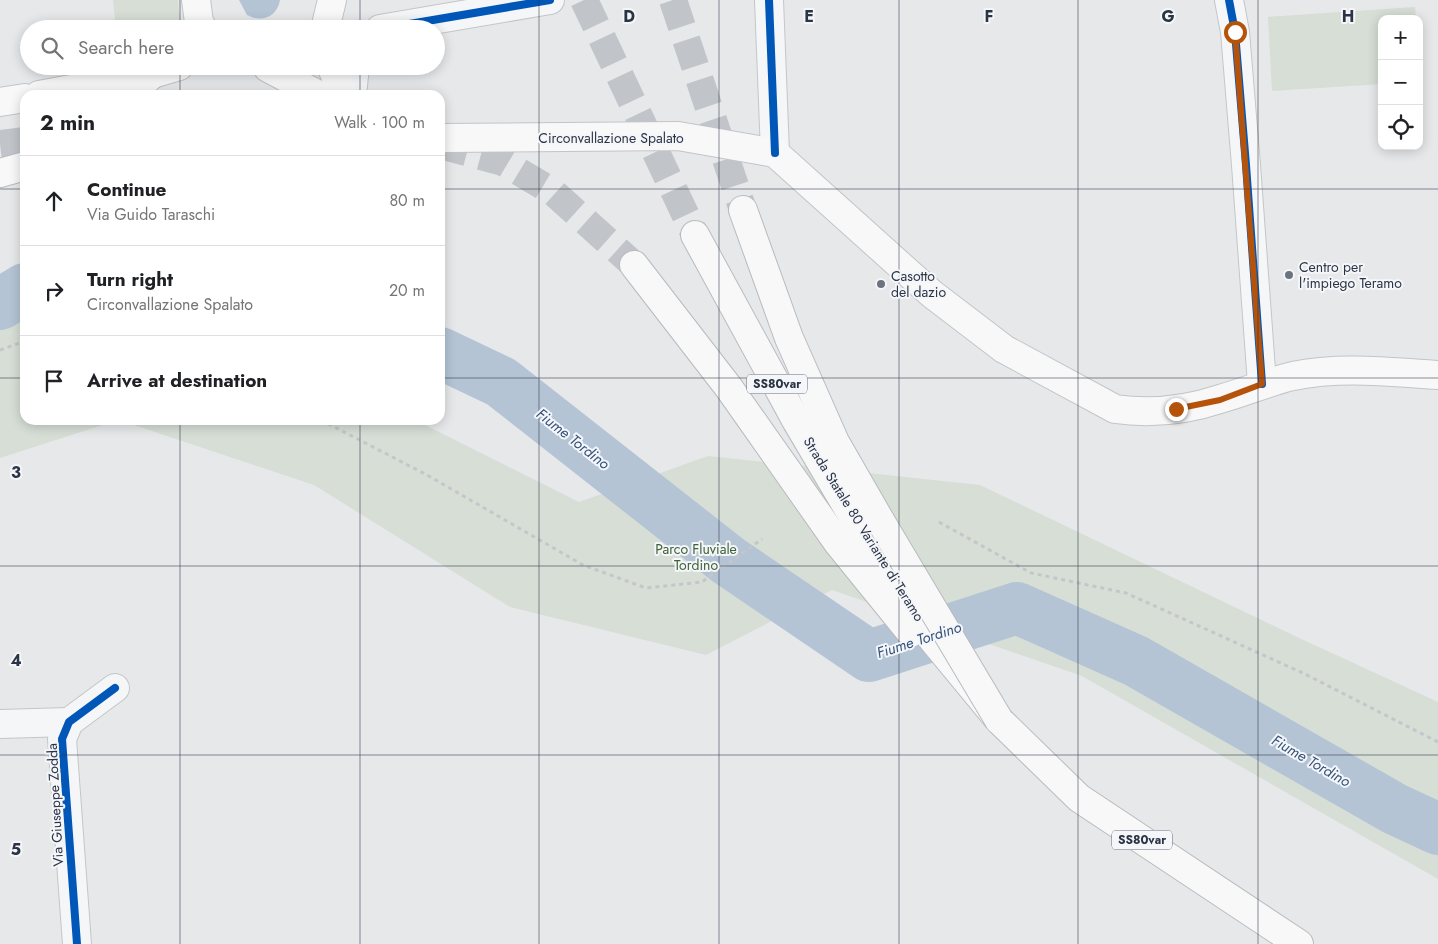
<!DOCTYPE html>
<html lang="en">
<head>
<meta charset="utf-8">
<style>
  :root { --surface:#fff; --page:#f6f6f6; --text:#202124; --muted:#757577; --line:#e0e0e0 }
  body { margin:0; font-family:Jost,sans-serif; background:var(--page); color:var(--text) }
  .controls { position:absolute; right:15px; top:15px; display:grid; overflow:hidden; border-radius:10px; box-shadow:0 2px 12px #0003 }
  .controls button { width:45px; height:45px; display:grid; place-items:center; padding:0; border:0; border-bottom:1px solid var(--line); background:var(--surface); color:var(--text); font:25px sans-serif }
  .stop { position:absolute; width:15px; height:15px; margin:-11px; border:4px solid #b45309; border-radius:50%; background:#fff }
  .stop.end { background:#b45309; border-color:#fff; box-shadow:0 1px 5px #0008 }
  .list { margin:0; padding:0; list-style:none }
  h2 { display:flex; justify-content:space-between; align-items:center; height:65px; margin:0; padding:0 20px; font-size:21px }
  h2 small { font-size:16px; font-weight:400; color:var(--muted) }
  .list li { display:grid; grid-template-columns:32px 1fr auto; gap:15px; align-items:center; box-sizing:border-box; height:90px; padding:0 20px; border-top:1px solid var(--line) }
  .list b { display:block; font-size:19px; white-space:nowrap }
  .list p { margin:0; font-size:16px; white-space:nowrap; color:var(--muted) }
  .list em { font-size:16px; font-style:normal; color:var(--muted) }
  .icon { flex:none; width:28px; height:28px; fill:none; stroke:currentColor; stroke-width:2; stroke-linecap:round; stroke-linejoin:round }
  .map { position:relative; flex:none; width:1438px; height:944px; overflow:hidden }
  .search { position:absolute; background:var(--surface); box-shadow:0 2px 12px #0003; left:20px; top:20px; width:425px; height:55px; display:flex; align-items:center; gap:12px; box-sizing:border-box; padding:0 18px; border-radius:28px; color:var(--muted); font-size:19px }
  .panel { position:absolute; background:var(--surface); box-shadow:0 2px 12px #0003; left:20px; top:90px; width:425px; height:335px; border-radius:15px }
  .map>svg:first-child { display:block }
  .green { fill:#d6ded6 }
  .water { fill:#b4c4d5 }
  .lines { fill:none; stroke-linecap:round; stroke-linejoin:round }
  .river { stroke:#b4c4d5; stroke-width:52 }
  .highway-tunnel { stroke:#c1c4c9; stroke-width:28; stroke-dasharray:28 14; stroke-linecap:butt }
  .minor-casing { stroke:#c4c6c8; stroke-width:30 }
  .major-casing { stroke:#c2c5c8; stroke-width:30 }
  .highway-casing { stroke:#b8bbbf; stroke-width:30 }
  .path { stroke:#c5c6ca; stroke-width:3; stroke-dasharray:4 4; stroke-linecap:butt }
  .minor { stroke:#f5f6f7; stroke-width:28 }
  .major { stroke:#f8f8f8; stroke-width:28 }
  .highway { stroke:#f8f8f8; stroke-width:28 }
  .highway-bridge-casing { stroke:#b8bbbf; stroke-width:30; stroke-linecap:butt }
  .highway-bridge { stroke:#f8f8f8; stroke-width:28 }
  .cycleway-casing { stroke:#f4f6f9; stroke-width:11 }
  .cycleway { stroke:#0057b8; stroke-width:8 }
  .route { stroke:#b45309; stroke-width:6 }
  .grid { fill:none; stroke:#2b3445; stroke-width:1; stroke-opacity:0.55 }
  .poi-dot { fill:#6c737f; stroke:#f4f6f9; stroke-width:2 }
  .labels { text-anchor:middle; dominant-baseline:central; stroke-width:4; stroke-linejoin:round; paint-order:stroke }
  .shield { fill:#f4f6f9; stroke:#676e7b; stroke-width:1 }
  .shield-label { font-size:12px; font-weight:bold; fill:#2b3445 }
  .street-label { font-size:14px; fill:#2b3445; stroke:#f4f6f9 }
  .poi-label { font-size:14px; fill:#2b3445; stroke:#f4f6f9; text-anchor:start }
  .park-label { font-size:14px; fill:#3f6138; stroke:#f4f6f9 }
  .water-label { font-size:15px; font-style:italic; fill:#34527a; stroke:#f4f6f9 }
  .grid-label { font-size:16px; text-anchor:middle; font-weight:bold; fill:#2b3445; stroke:#f4f6f9; stroke-width:4; stroke-linejoin:round; paint-order:stroke }
</style>
</head>
<body>
<div class="map">
<svg width="1438" height="944" viewBox="0 0 1438 944">
  <rect width="100%" height="100%" fill="#e6e8ea"/>
  <g class="green">
    <polygon points="113,0 178,0 180,21 176,29 116,29"/>
    <polygon points="1415,7 1416,19 1382,19 1382,84 1272,91 1268,17"/>
    <polygon points="39,66 85,66 40,75"/>
    <polygon points="25,310 25,420 118,420 0,458 0,318"/>
    <polygon points="119,420 415,420 579,502 708,456 980,485 1297,637 1438,702 1438,879 1082,676 832,590 706,655 510,607 314,485"/>
  </g>
  <path class="water" d="M239,0H280C277,17 262,23 247,15Z"/>
  <g class="lines">
    <g class="river">
      <polyline points="0,304 25,289"/>
      <polyline points="440,353 501,382 729,561 869,656 1017,608 1136,661 1395,809 1438,829"/>
    </g>
    <g class="highway-tunnel">
      <polyline points="584,0 695,235"/>
      <polyline points="673,0 743,210"/>
      <polyline points="0,144 25,141"/>
      <polyline points="440,145 503,162 553,192 634,265"/>
    </g>
    <defs>
      <g id="minor">
        <polyline points="769,0 775,153"/>
        <polyline points="1229,0 1235,32 1246,165 1262,384"/>
        <polyline points="380,29 550,0"/>
        <polyline points="352,95 355,66"/>
        <polyline points="0,724 69,722"/>
        <polyline points="77,944 62,739 69,722 115,688"/>
      </g>
      <g id="major">
        <polyline points="196,0 199,22 203,29"/>
        <polyline points="325,29 332,0"/>
        <polyline points="331,66 344,95"/>
        <polyline points="268,68 319,95"/>
        <polyline points="39,95 152,74 179,66"/>
        <polyline points="0,102 25,98"/>
        <path d="M440,138L678,136L775,153L932,294L1004,349L1115,409C1150,414 1187,410 1220,399C1245,392 1268,382 1293,376C1340,366 1390,372 1438,375"/>
      </g>
      <g id="highway">
        <polyline points="131,95 152,74"/>
        <polyline points="0,173 25,166"/>
        <polyline points="743,210 789,338 835,442 881,522"/>
        <polyline points="695,235 797,422 862,532 933,640 999,720 1079,798 1299,944"/>
        <polyline points="634,265 729,388 838,543 911,633"/>
      </g>
    </defs>
    <use href="#minor" class="minor-casing"/>
    <use href="#major" class="major-casing"/>
    <use href="#highway" class="highway-casing"/>
    <g class="path">
      <polyline points="0,350 25,341"/>
      <polyline points="321,420 427,475 583,565 646,588 702,582 762,539"/>
      <polyline points="939,522 1031,573 1126,593 1305,674 1438,742"/>
    </g>
    <use href="#minor" class="minor"/>
    <use href="#major" class="major"/>
    <use href="#highway" class="highway"/>
    <defs>
      <polyline id="highway-bridge" points="881,522 999,720"/>
    </defs>
    <use href="#highway-bridge" class="highway-bridge-casing"/>
    <use href="#highway-bridge" class="highway-bridge"/>
    <defs>
      <g id="cycleway">
        <polyline points="769,0 775,153"/>
        <polyline points="1229,0 1235,32 1246,165 1262,384"/>
        <polyline points="380,29 550,0"/>
        <polyline points="77,944 62,739 69,722 115,688"/>
      </g>
    </defs>
    <use href="#cycleway" class="cycleway-casing"/>
    <use href="#cycleway" class="cycleway"/>
  </g>
  <g class="lines">
    <polyline class="route" points="1176,409 1220,400 1262,384 1235,32"/>
  </g>
  <path class="grid" d="M180,0V29M360,0V29M539,0V944M719,0V944M899,0V944M1078,0V944M1258,0V944M180,66V95M360,66V95M0,189H25M440,189H1438M0,378H25M440,378H1438M180,420V944M360,420V944M0,566H1438M0,755H1438"/>
  <g class="poi-dot">
    <circle cx="1289" cy="275" r="5"/>
    <circle cx="881" cy="284" r="5"/>
  </g>
  <g class="labels">
    <g class="shield">
      <rect x="747" y="374.5" width="60" height="19" rx="4"/>
      <rect x="1112" y="830.5" width="60" height="19" rx="4"/>
    </g>
    <g class="shield-label">
      <text x="777" y="384">SS80var</text>
      <text x="1142" y="840">SS80var</text>
    </g>
    <g class="street-label">
      <text x="611" y="138">Circonvallazione Spalato</text>
      <text transform="translate(864 529) rotate(58)">Strada Statale 80 Variante di Teramo</text>
      <text transform="translate(55 805) rotate(-93)">Via Giuseppe Zodda</text>
    </g>
    <g class="poi-label">
      <text x="1299" y="267">Centro per<tspan x="1299" dy="16">l'impiego Teramo</tspan></text>
      <text x="891" y="276">Casotto<tspan x="891" dy="16">del dazio</tspan></text>
    </g>
    <g class="park-label">
      <text x="696" y="549">Parco Fluviale<tspan x="696" dy="16">Tordino</tspan></text>
    </g>
    <g class="water-label">
      <text transform="translate(573 439) rotate(38)">Fiume Tordino</text>
      <text transform="translate(919 640) rotate(-18)">Fiume Tordino</text>
      <text transform="translate(1311 761) rotate(30)">Fiume Tordino</text>
    </g>
  </g>
  <g class="grid-label">
    <text x="629" y="22">D</text>
    <text x="809" y="22">E</text>
    <text x="989" y="22">F</text>
    <text x="1168" y="22">G</text>
    <text x="1348" y="22">H</text>
    <text x="16" y="478">3</text>
    <text x="16" y="666">4</text>
    <text x="16" y="855">5</text>
  </g>
</svg>
<div class="controls">
<button>+</button>
<button>−</button>
<button><svg class="icon" aria-label="locate" viewBox="0 0 24 24"><circle cx="12" cy="12" r="6"/><path d="M12 2v4M12 18v4M2 12h4M18 12h4"/></svg></button>
</div>
<div class="stop" style="left:1235px;top:32px"></div>
<div class="stop end" style="left:1176px;top:409px"></div>
<div class="search"><svg class="icon" aria-label="search" viewBox="0 0 24 24"><circle cx="10" cy="10" r="6"/><path d="M15 15l6 6"/></svg>Search here</div>
<section class="panel">
<h2>2 min<small>Walk · 100 m</small></h2>
<ul class="list">
<li><svg class="icon" aria-label="ahead" viewBox="0 0 24 24"><path d="M12 20V5M6 11l6-6 6 6"/></svg><div><b>Continue</b><p>Via Guido Taraschi</p></div><em>80 m</em></li>
<li><svg class="icon" aria-label="right" viewBox="0 0 24 24"><path d="M7 20v-9h11M14 6l5 5-5 5"/></svg><div><b>Turn right</b><p>Circonvallazione Spalato</p></div><em>20 m</em></li>
<li><svg class="icon" aria-label="arrive" viewBox="0 0 24 24"><path d="M6 21V4h12l-3 4 3 4H6"/></svg><div><b>Arrive at destination</b></div></li>
</ul>
</section>
</div>
</body>
</html>
